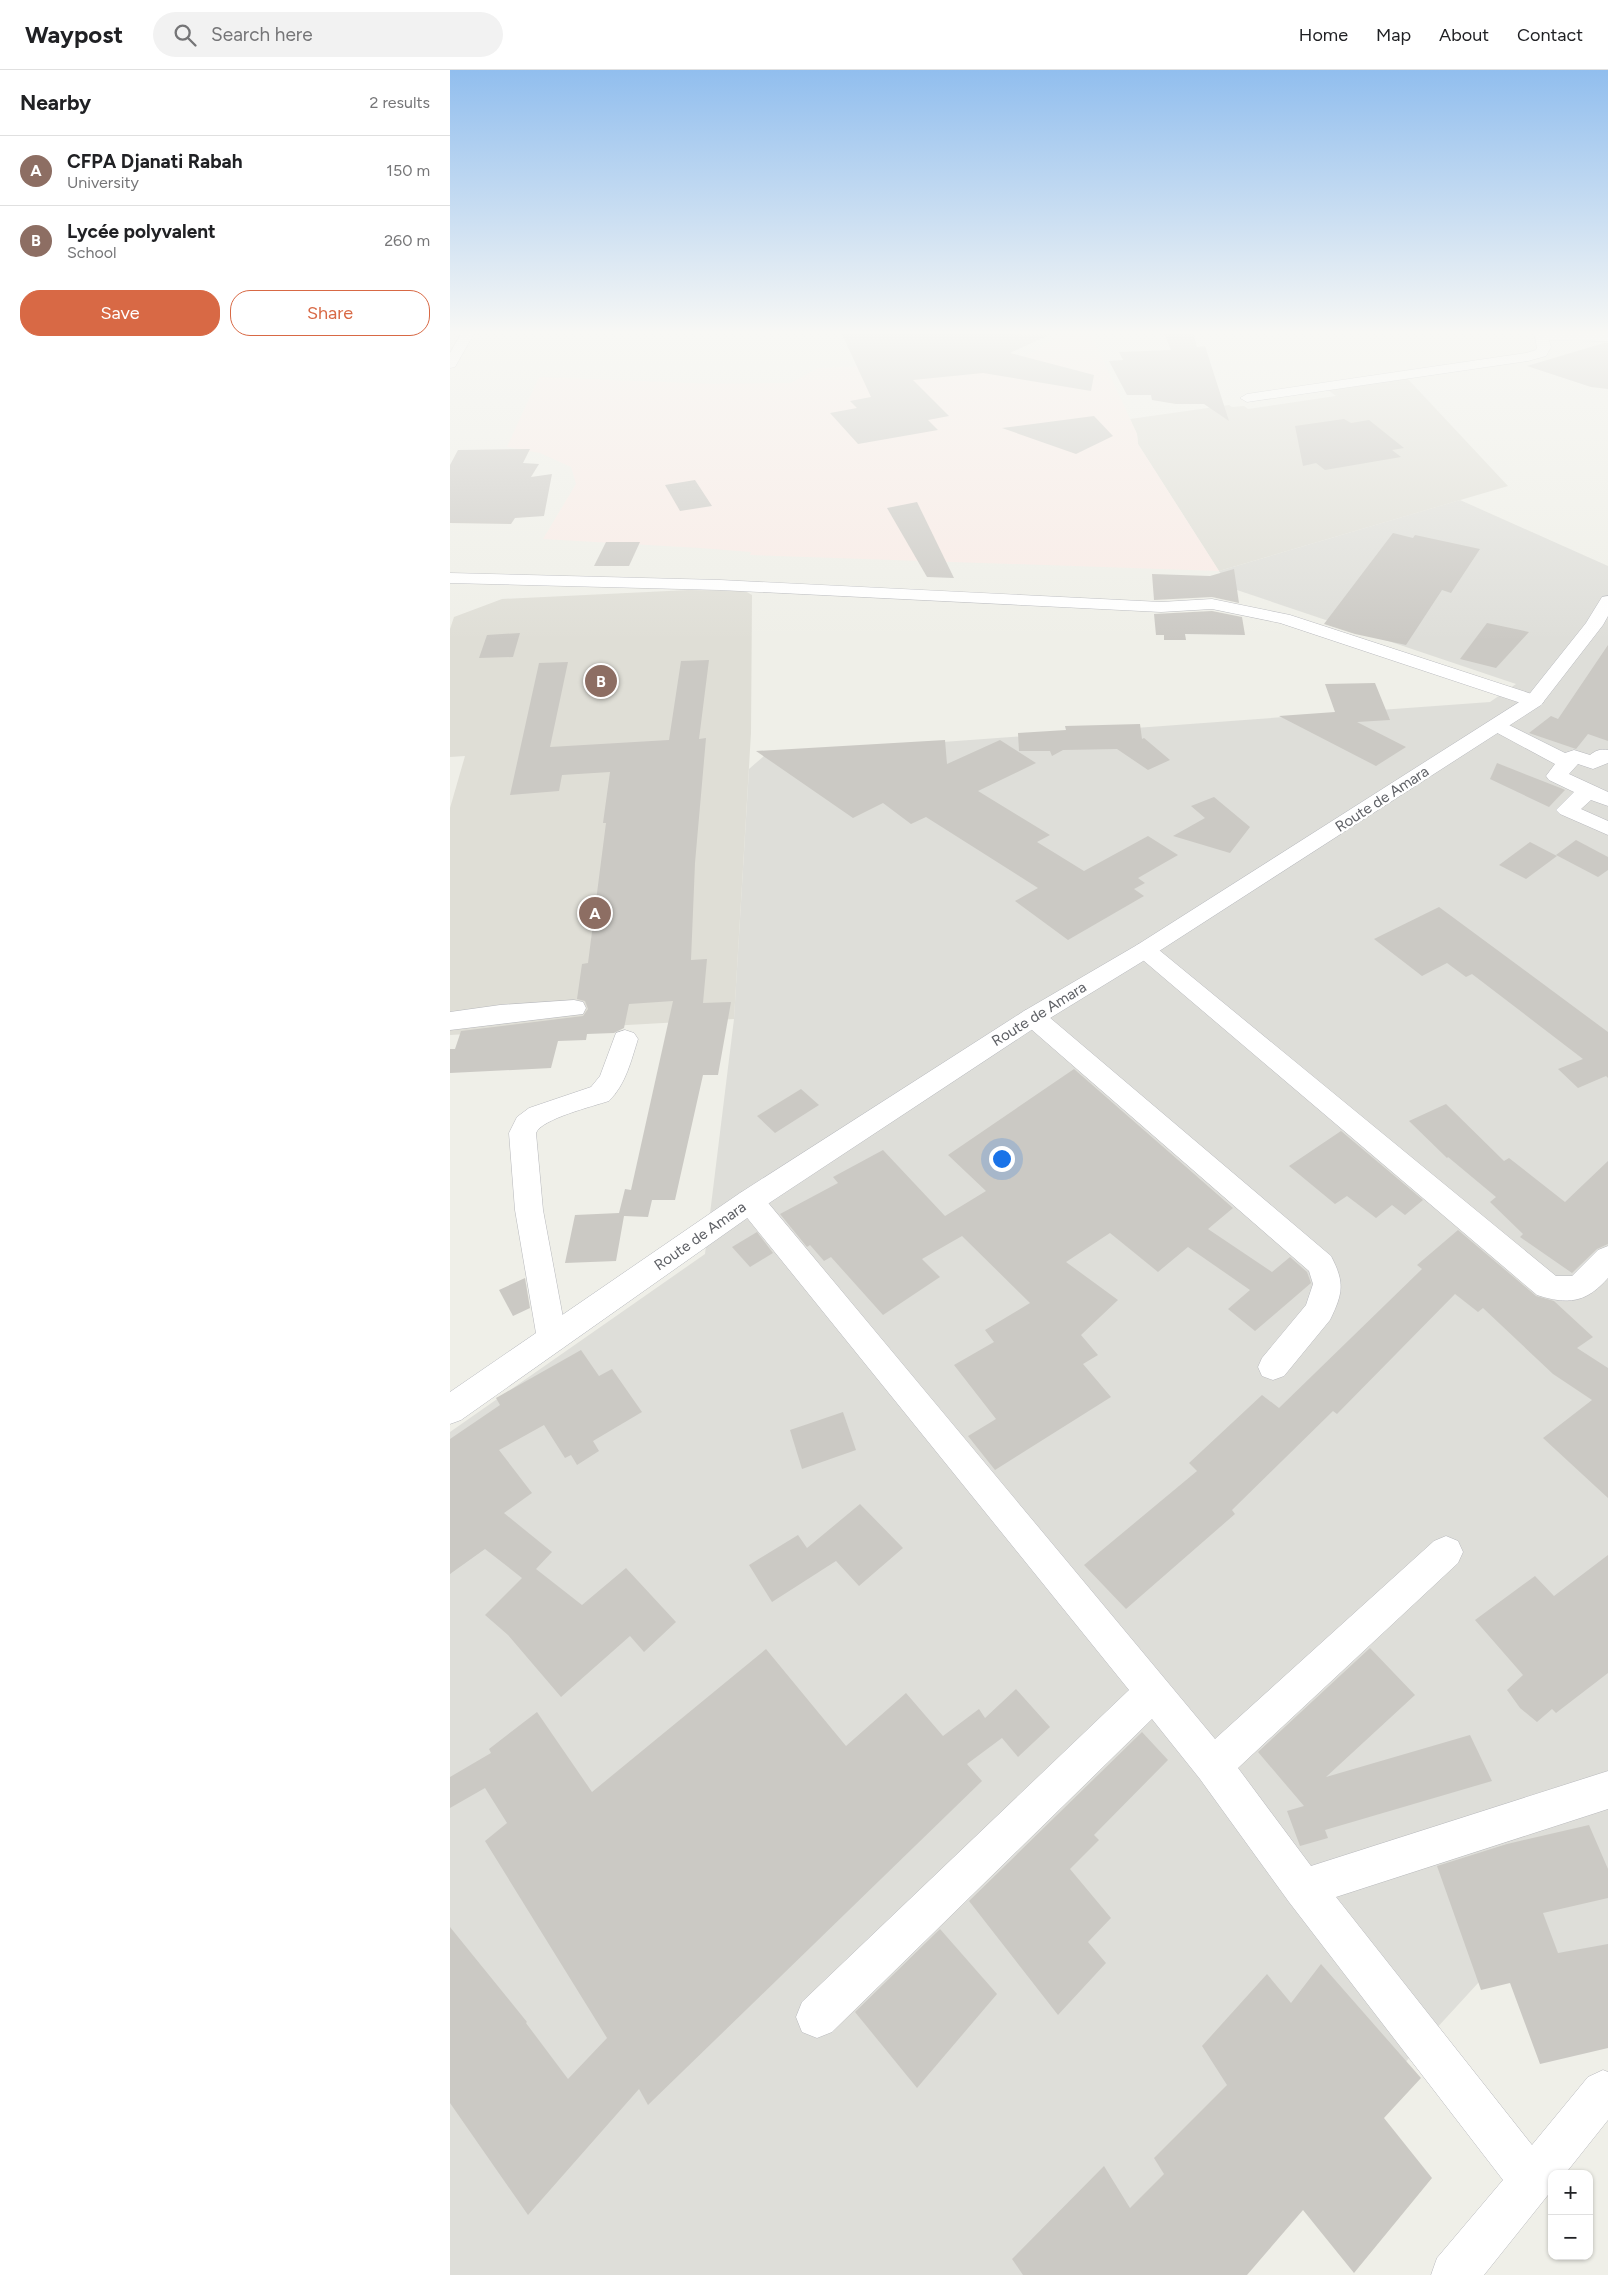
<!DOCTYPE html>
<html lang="en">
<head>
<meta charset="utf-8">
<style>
  :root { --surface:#fff; --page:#f2f2f2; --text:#202124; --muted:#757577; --line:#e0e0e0; --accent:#d86945 }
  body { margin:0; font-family:Figtree,sans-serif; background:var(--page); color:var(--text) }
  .controls { position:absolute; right:15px; bottom:15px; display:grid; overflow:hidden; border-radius:10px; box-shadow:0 1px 4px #0004 }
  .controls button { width:45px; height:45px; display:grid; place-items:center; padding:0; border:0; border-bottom:1px solid var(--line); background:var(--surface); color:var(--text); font:25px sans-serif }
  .you { position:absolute; left:551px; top:1088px; width:18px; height:18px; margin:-12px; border:4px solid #fff; border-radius:50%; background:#1a73e8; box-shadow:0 0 0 8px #1a73e833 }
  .badge { display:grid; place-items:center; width:32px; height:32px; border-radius:50%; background:var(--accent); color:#fff; font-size:16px; font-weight:700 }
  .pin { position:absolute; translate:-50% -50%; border:2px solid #fff; box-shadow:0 1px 5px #0006 }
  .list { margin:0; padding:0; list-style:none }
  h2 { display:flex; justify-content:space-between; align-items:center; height:65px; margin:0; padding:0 20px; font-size:21px }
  h2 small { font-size:16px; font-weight:400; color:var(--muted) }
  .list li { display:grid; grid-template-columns:32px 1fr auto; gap:15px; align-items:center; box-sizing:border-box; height:70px; padding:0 20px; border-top:1px solid var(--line) }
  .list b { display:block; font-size:19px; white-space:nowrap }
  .list p { margin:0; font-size:16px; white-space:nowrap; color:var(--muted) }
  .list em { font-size:16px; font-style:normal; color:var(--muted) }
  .actions { display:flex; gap:10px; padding:15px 20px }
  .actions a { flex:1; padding:11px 0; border:1px solid var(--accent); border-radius:20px; text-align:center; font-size:18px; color:var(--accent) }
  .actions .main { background:var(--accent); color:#fff }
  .icon { flex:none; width:28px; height:28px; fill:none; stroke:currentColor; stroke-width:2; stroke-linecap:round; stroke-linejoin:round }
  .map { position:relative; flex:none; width:1158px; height:2205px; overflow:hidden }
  header { display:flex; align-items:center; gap:30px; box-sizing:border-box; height:70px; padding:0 25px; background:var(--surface); border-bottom:1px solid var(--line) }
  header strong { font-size:24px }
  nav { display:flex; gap:28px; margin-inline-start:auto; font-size:18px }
  .search { width:350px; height:45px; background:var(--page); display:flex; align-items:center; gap:12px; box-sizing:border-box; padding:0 18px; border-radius:28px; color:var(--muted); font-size:19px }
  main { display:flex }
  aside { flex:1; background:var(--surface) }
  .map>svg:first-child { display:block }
  .industrial { fill:#deded9 }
  .education { fill:#dfded6 }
  .medical { fill:#f9ebe6 }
  .building { fill:#cbc9c4 }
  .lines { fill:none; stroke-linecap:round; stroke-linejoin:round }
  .street-casing { stroke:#b7b8bc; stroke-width:1 }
  .secondary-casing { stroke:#b6b8bd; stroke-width:1 }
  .street { fill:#fff; fill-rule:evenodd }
  .secondary { fill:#fff; fill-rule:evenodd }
  .labels { text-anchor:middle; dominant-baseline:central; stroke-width:4.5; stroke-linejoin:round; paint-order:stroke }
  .street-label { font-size:15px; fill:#5f6166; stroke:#fff }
</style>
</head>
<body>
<header>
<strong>Waypost</strong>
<div class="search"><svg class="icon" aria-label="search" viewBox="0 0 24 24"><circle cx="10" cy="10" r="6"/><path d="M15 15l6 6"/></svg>Search here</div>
<nav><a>Home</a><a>Map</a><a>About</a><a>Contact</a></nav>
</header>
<main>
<aside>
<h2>Nearby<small>2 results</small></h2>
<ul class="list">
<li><span class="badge" style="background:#8d6e63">A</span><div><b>CFPA Djanati Rabah</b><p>University</p></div><em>150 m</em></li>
<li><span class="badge" style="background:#8d6e63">B</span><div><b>Lycée polyvalent</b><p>School</p></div><em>260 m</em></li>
</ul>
<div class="actions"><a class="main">Save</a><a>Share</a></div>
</aside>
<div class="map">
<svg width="1158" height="2205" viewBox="0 0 1158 2205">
  <rect width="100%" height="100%" fill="#efefe8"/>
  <polygon class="industrial" points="1010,430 1158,496 1158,1975 1074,1863 760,2205 0,2205 0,1362 255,1184 284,949 299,699 315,685 1040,632 1066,614 781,518 769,501"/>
  <g class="education">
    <polygon points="957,308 1058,416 769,501 688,374 687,364 680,349 779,335 782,337 794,336 798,339 886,326 878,320"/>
    <polygon points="239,520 295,521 302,525 301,663 284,949 0,965 0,738 15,686 0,687 0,559 4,547 52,529"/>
  </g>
  <polygon class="medical" points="614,262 640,262 687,364 688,374 769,501 300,485 301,482 250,478 93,469 126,414 121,397 90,383 57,377 89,307 263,314 341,313 368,298 500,294 575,287"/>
  <g class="building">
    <polygon points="391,262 558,262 557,264 599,265 560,283 644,305 641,321 533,303 463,310 499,346 478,350 488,360 408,374 380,343 407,338 400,331 421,327"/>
    <polygon points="714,262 743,262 747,277 755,276 779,351 754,334 726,334 702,330 701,325 677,325 659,291 673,290 669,282 721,280"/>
    <polygon points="1154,273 1158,273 1158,319 1141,317 1077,296"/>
    <polygon points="644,346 663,366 626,384 552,358"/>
    <polygon points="894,349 901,353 919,350 954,378 942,380 951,387 875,400 866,393 853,396 845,356"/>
    <polygon points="80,379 73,393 89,394 81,407 102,404 94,446 65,448 61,454 0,453 0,395 8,380"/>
    <polygon points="245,410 262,436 230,441 215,415"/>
    <polygon points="467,432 504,508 477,507 437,438"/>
    <polygon points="943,463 963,468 965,465 1030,479 1001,523 992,520 956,575 905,564 874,554"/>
    <polygon points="156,472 190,472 179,496 144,496"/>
    <polygon points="784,499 789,533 762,527 704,530 702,504 760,506"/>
    <polygon points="762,541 792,547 795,565 735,564 736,570 714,570 714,565 706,565 704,544"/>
    <polygon points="1037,553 1079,562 1046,598 1010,589"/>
    <polygon points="70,563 63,587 29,588 37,565"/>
    <polygon points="1158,575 1158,671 1138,664 1126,679 1079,663 1101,646 1108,649"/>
    <polygon points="259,590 249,669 256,668 245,793 241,890 257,889 253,933 281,932 268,1005 253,1005 225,1130 202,1130 198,1147 174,1146 166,1191 115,1193 125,1145 169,1143 175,1119 181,1120 223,931 179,934 174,958 164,963 137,964 136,970 108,971 101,998 0,1003 0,979 5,979 11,961 133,946 138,939 135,931 127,929 132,894 138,893 156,753 153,753 160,702 112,705 109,721 60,725 89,593 118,592 100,677 219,670 231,591"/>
    <polygon points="925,613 940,650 907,652 956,677 926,696 829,646 885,642 875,614"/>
    <polygon points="690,654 692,669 694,668 720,690 698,700 667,679 613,680 602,686 600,681 569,681 568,663 616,660 615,656"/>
    <polygon points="495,670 497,694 550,670 586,693 528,721 600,765 587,772 634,801 698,766 728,785 688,808 695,813 684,819 694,826 618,870 565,831 588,818 476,747 461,754 433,733 403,748 306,681"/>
    <polygon points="1047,693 1113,719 1115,720 1099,737 1040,709"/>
    <polygon points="764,727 800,757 780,783 723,766 755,748 741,736"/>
    <polygon points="1126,770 1158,787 1158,800 1148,807 1106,785"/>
    <polygon points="1080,772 1107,786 1076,809 1049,795"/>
    <polygon points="989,837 1158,962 1158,1008 1156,1006 1128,1018 1108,999 1133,989 1022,904 1016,907 997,893 972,906 924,869"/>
    <polygon points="624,999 783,1138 758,1159 822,1202 840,1187 857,1202 861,1213 805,1261 778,1239 800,1220 738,1177 708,1202 660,1163 616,1192 668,1230 631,1265 648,1285 633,1294 661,1327 545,1400 518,1366 546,1349 504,1295 544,1272 535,1260 580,1233 512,1166 472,1189 490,1207 433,1245 381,1187 374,1191 360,1175 357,1177 330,1144 388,1113 383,1107 433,1080 495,1146 536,1121 498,1085"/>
    <polygon points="351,1019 369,1035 325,1063 307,1046"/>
    <polygon points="996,1034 1054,1091 1059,1088 1115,1132 1158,1091 1158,1174 1147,1179 1122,1203 1070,1167 1073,1164 1040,1132 1046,1127 998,1087 997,1088 959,1051"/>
    <polygon points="891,1061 973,1130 955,1145 942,1135 926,1148 897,1126 885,1134 839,1096"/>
    <polygon points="1008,1160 1086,1226 1104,1231 1143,1267 1127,1278 1158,1298 1158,1428 1093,1368 1142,1330 1103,1304 1033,1238 1028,1242 1005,1224 887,1344 883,1341 782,1440 785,1444 676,1539 634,1495 747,1401 739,1393 812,1325 829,1338 972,1199 967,1195"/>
    <polygon points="307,1162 323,1183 300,1197 282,1177"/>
    <polygon points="75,1208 80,1238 63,1246 49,1220"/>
    <polygon points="131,1280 149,1306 162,1299 192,1342 143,1371 149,1381 127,1395 121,1385 115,1388 94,1355 49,1380 82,1423 54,1443 102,1482 86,1499 132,1535 176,1498 226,1552 194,1582 180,1566 111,1627 58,1565 35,1545 72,1508 35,1479 0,1504 0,1369 50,1335 46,1328"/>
    <polygon points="393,1342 406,1380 352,1399 340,1360"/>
    <polygon points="410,1434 453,1478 409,1516 386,1491 322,1532 299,1495 348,1465 357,1478"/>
    <polygon points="1158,1485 1158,1603 1106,1643 1102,1639 1087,1652 1070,1638 1057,1620 1073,1605 1025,1550 1085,1506 1104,1526"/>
    <polygon points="920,1578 965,1625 876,1707 1020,1665 1042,1711 875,1760 878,1768 850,1776 837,1741 854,1736 808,1682"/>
    <polygon points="316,1579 396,1676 456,1623 493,1666 529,1639 535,1648 566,1619 600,1657 568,1687 552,1668 517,1694 532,1711 198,2035 189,2019 78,2145 0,2033 0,1857 77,1952 76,1953 118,2009 157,1968 35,1771 57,1753 35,1718 0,1738 0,1707 41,1683 39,1679 87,1642 142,1722"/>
    <polygon points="692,1662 718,1690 644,1765 649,1770 620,1799 661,1848 638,1872 656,1893 608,1945 519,1831"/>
    <polygon points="1139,1755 1158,1799 1158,1828 1093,1843 1108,1883 1158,1874 1158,1978 1090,1994 1060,1913 1031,1920 987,1796 1057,1774"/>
    <polygon points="490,1859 547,1924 467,2018 405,1942"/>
    <polygon points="871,1894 971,2008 934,2048 982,2108 904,2203 853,2140 797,2205 573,2205 562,2189 654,2096 680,2138 714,2104 704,2088 777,2015 752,1976 817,1904 841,1933"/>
  </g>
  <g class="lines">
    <defs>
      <g id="street">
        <polygon points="12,262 25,262 5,297 0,298 0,283"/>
        <polygon points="1084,262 1158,263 1158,271 1099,270 1101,277 1096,286 1078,291 797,332 790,328 797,324 1076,283 1086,280 1087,277"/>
        <polygon points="0,503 270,510 711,532 762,529 840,545 1091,627 1094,631 1091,635 1084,637 1077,635 830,553 762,539 711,542 270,520 0,513"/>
        <path d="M1047,649L1115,683L1124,680L1140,685C1146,680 1150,679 1158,680V693L1143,699L1128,694L1119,704L1158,722V736L1141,730L1131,739L1158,751V765L1110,744L1106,740L1124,722L1099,710L1096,706L1105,694L1040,659L1037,655L1040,651Z"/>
        <path d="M695,872L703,875L1106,1206H1122L1148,1180L1158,1176V1208C1136,1233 1118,1235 1087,1225L687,885L683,880L687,875Z"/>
        <polygon points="124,930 133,932 136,938 133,944 0,960 0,942 50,935"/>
        <path d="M583,938L592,941L881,1186C895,1213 893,1223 880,1250L834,1306L823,1310L812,1306L808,1297L812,1288L856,1235L863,1214L859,1201L574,953L571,947L574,941Z"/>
        <path d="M175,960L184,963L188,969C181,991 176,1014 159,1031C144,1036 91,1049 86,1063L93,1140L117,1269L113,1278L102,1282L91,1278L87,1269L65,1140L59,1063L67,1047L79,1038L141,1017L150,1006L166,963Z"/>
        <polygon points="300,1120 310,1123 765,1669 984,1471 996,1466 1008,1471 1013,1482 1008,1493 788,1698 861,1796 1158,1701 1158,1739 886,1827 1082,2075 1138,2007 1153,2000 1158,2002 1158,2050 1115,2104 1102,2104 1102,2120 1034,2205 981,2205 987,2188 1053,2110 839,1832 750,1709 702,1649 382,1962 367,1968 352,1962 346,1947 352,1932 679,1620 290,1139 286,1131 290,1123"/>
      </g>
      <polygon id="secondary" points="1158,526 1158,546 1153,555 1091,635 703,885 592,953 310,1139 11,1350 0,1354 0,1322 290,1123 574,941 687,875 1077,627 1136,553 1152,527"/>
    </defs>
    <use href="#street" class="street-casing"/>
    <use href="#secondary" class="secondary-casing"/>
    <use href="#street" class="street"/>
    <use href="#secondary" class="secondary"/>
  </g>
  <linearGradient id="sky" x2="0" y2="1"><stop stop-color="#91beee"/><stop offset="0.46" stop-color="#f8f8f5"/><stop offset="1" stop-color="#f8f8f5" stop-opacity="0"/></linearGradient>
  <rect width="1158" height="571" fill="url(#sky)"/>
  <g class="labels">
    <g class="street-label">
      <text transform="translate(932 729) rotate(-33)">Route de Amara</text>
      <text transform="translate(589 944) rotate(-32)">Route de Amara</text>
      <text transform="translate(250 1166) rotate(-35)">Route de Amara</text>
    </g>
  </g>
</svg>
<div class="controls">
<button>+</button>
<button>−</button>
</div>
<div class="you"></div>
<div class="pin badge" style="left:145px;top:843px;background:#8d6e63">A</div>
<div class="pin badge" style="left:151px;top:611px;background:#8d6e63">B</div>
</div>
</main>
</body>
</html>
